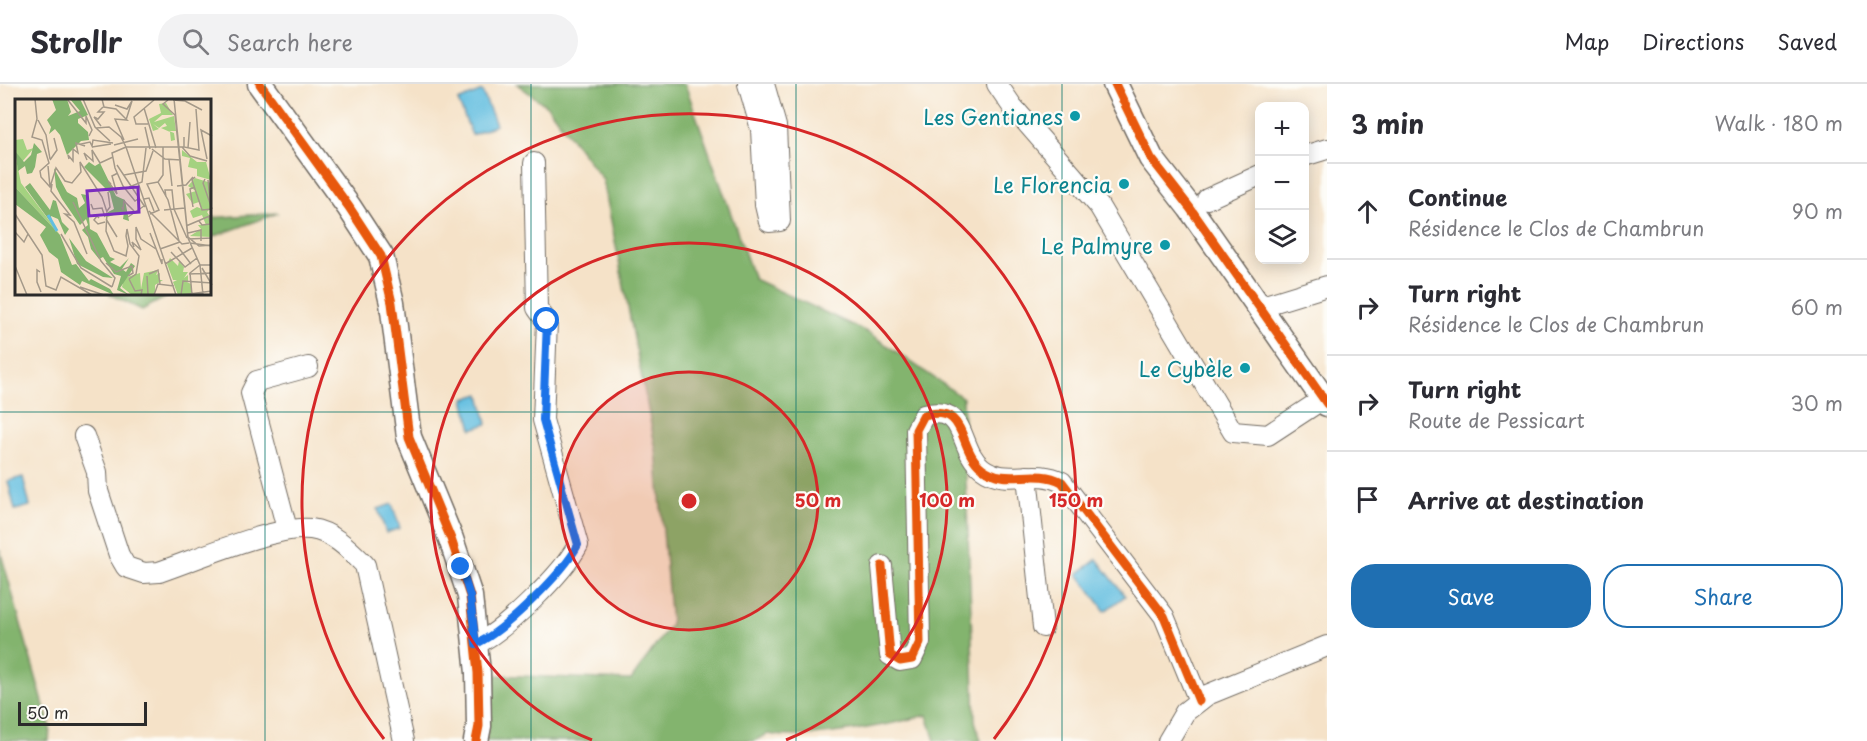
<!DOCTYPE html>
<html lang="en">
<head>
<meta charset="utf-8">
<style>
  :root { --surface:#fff; --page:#f2f2f3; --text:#2b2b33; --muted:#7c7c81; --line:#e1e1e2; --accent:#1f6fb2 }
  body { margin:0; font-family:"Playpen Sans",sans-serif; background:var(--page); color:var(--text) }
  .controls { position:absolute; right:18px; top:18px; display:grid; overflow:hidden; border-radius:12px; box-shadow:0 3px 15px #0003 }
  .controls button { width:54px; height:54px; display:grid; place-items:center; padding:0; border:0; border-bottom:2px solid var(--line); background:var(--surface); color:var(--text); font:30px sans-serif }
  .scale { position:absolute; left:18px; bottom:15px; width:129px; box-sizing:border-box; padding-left:6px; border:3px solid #2b2b2b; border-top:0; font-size:16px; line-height:21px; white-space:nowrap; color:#2b2b2b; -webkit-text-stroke:4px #fdfcf7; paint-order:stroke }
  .stop { position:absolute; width:18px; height:18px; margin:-14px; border:4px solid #1a73e8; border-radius:50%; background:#fff }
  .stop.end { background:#1a73e8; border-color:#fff; box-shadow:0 2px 6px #0008 }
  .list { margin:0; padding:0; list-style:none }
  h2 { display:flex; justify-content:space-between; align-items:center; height:78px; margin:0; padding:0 24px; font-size:26px }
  h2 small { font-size:20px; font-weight:400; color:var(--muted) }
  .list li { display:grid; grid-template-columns:39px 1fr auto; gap:18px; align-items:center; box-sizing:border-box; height:96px; padding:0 24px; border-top:2px solid var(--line) }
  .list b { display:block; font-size:22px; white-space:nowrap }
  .list p { margin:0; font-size:20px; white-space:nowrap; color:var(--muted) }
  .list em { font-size:20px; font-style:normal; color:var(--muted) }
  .actions { display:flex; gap:12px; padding:18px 24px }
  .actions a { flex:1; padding:14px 0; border:2px solid var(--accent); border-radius:24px; text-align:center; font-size:21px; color:var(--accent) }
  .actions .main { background:var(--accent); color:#fff }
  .icon { flex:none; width:33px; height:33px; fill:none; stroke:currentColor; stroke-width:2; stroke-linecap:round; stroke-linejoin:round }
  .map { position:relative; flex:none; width:1327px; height:657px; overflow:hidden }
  header { display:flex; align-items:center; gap:36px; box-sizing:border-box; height:84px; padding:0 30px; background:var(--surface); border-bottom:2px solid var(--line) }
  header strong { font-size:28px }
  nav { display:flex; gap:33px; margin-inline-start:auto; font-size:21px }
  .search { width:420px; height:54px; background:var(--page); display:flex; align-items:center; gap:15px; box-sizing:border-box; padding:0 21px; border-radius:33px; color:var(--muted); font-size:22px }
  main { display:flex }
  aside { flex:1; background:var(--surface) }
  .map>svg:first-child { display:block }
  .forest { fill:#83b46e; stroke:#57704c; stroke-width:1.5 }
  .water { fill:#62bee0; stroke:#467486; stroke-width:1.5 }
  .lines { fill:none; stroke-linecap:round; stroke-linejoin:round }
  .minor-casing { stroke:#726b62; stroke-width:22 }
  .tertiary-casing { stroke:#726b62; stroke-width:27 }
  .minor { stroke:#fff; stroke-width:20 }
  .tertiary { stroke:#fff; stroke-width:24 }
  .cycleway-casing { stroke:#fdfcf7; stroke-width:13 }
  .cycleway { stroke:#e8590c; stroke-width:9 }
  .route { stroke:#1a73e8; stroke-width:8 }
  .grid { fill:none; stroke:#0f766e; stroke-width:1.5; stroke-opacity:0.55 }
  .ring { fill:none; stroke:#d62828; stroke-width:3 }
  .culture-dot { fill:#0f9aa8; stroke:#fdfcf7; stroke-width:2 }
  .labels { text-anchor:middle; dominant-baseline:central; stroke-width:4.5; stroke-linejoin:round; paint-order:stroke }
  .culture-label { font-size:21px; fill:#0d838f; stroke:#fdfcf7; text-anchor:end }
  .inset-river { fill:none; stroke:#62bee0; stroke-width:3 }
  .inset-road { fill:none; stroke:#a49989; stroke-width:1.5 }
  .view { fill:#7b2cbf; fill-opacity:0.15; stroke:#7b2cbf; stroke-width:3 }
  .inset-edge { fill:none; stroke:#2b2b2b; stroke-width:3 }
  .centre { fill:#d62828; stroke:#fdfcf7; stroke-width:3 }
  .ring-label { font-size:18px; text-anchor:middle; font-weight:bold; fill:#d62828; stroke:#fdfcf7; stroke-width:4.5; stroke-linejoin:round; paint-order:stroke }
</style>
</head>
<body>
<header>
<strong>Strollr</strong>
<div class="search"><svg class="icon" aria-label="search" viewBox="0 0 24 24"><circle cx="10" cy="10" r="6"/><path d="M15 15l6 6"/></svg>Search here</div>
<nav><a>Map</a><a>Directions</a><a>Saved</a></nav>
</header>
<main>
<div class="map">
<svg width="1327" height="657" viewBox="0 0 1327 657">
  <rect width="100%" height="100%" fill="#fdfcf7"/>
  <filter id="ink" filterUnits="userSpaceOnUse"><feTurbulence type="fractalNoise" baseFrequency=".0167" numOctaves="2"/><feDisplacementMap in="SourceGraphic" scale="12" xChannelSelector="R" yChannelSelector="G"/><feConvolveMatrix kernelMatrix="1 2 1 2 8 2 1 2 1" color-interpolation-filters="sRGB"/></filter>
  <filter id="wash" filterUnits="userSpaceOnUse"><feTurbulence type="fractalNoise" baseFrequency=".008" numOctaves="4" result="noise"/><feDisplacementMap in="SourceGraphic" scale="24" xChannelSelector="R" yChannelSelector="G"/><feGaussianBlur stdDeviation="1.35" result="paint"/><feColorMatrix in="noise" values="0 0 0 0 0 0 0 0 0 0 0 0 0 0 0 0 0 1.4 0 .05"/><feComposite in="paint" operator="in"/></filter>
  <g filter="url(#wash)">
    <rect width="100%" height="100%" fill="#f5e2c8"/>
    <g class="forest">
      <path d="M517,0H685L754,195L869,249L963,314L975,637L981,657H935L927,631C887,642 804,657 768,650L754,657H486L494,591L631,596L671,540L656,366L603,96L548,23Z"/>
      <polygon points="278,129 210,154 210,134"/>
      <polygon points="109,210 172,210 142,226"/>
      <polygon points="0,466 50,643 49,657 0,657"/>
    </g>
    <g class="water">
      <polygon points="482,7 496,41 472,51 458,17"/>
      <polygon points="480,310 487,340 472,345 464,315"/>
      <polygon points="23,393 30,422 15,426 8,397"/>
      <polygon points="392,420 400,444 386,449 378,425"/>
      <polygon points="1097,475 1125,512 1105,527 1078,490"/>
    </g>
  </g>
  <g filter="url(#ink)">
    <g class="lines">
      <defs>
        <g id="minor">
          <polyline points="748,0 761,45 765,121 769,138 780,137 776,42 764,0"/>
          <polyline points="997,0 1012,22 1099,122 1233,348 1268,351 1323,315"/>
          <polyline points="1304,72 1327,65"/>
          <polyline points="1207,115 1260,91"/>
          <polyline points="1259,223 1327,202"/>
          <path d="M84,352L97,388L98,407L119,471L126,483L144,489L159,488C197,475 276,441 311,445C333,448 350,466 365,481L404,657"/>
          <polyline points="1027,392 1043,543"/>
          <polyline points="287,445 251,309 257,297 308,283"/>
          <path d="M882,482L890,571L900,577L912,575L920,558L916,346L924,331C969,320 957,365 982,384C1007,403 1033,383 1062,398L1164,532L1199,617"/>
          <path d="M476,560C505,547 564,488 578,461L543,336L547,238L537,224L534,79"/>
          <polyline points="1168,657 1185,628 1207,611 1327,562"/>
        </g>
        <g id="tertiary">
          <polyline points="260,0 349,123 381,172 392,219 409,353 451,455 470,512 478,589 479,642 476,657"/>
          <polyline points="1115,0 1151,74 1190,124 1327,320"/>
        </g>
      </defs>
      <use href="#minor" class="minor-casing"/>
      <use href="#tertiary" class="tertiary-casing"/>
      <use href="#minor" class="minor"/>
      <use href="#tertiary" class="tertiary"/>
      <defs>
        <g id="cycleway">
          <polyline points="260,0 349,123 381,172 392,219 409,353 451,455 470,512 478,589 479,642 476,657"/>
          <polyline points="1115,0 1151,74 1190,124 1327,320"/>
          <path d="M882,482L890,571L900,577L912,575L920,558L916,346L924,331C969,320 957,365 982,384C1007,403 1033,383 1062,398L1164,532L1199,617"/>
        </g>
      </defs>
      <use href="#cycleway" class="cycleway-casing"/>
      <use href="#cycleway" class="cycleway"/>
    </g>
  </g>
  <g class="lines" filter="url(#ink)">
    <path class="route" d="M461,483L470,512L476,560C505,547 564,488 578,461L543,336L547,237"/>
  </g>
  <path class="grid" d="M265,0V657M531,0V657M796,0V657M1062,0V657M0,328H1327"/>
  <circle cx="689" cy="417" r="129" fill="#d62828" fill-opacity=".12"/>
  <g class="ring">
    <circle cx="689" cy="417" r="129"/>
    <path d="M592 656A258 258 0 1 1 786 656"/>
    <path d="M384 655A387 387 0 1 1 994 655"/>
  </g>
  <g class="culture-dot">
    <circle cx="1075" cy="32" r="6"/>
    <circle cx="1124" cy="100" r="6"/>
    <circle cx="1165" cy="161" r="6"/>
    <circle cx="1245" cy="284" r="6"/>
  </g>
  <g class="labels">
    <g class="culture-label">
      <text x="1063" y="32">Les Gentianes</text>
      <text x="1112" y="100">Le Florencia</text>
      <text x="1153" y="161">Le Palmyre</text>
      <text x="1233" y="284">Le Cybèle</text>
    </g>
  </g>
  <g transform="translate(15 15)">
    <rect width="196" height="196" fill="#f5e2c8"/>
    <path d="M151,4L158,16H147L139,23L159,17L161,32H154L159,34L160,41L156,42L155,33L146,29L152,27L150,24L144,29L138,25L144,30L138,32L134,20L146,14L144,5ZM8,40L12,51L19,49L7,63L0,52V41ZM167,51L182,63H191L196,81L182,77V70L173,68L175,59L167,57ZM0,55L6,84L45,136L0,88ZM180,79L196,84V109L192,113L196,119V138L175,137L186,130L183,126H191L187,116L178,119L175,112L182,108L187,110L184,103L178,105L171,95L181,92L173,87ZM155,159L163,167L164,162L169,168L168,173H173L169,179L173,176V182H170L176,185L177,196H163L158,183L162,181H158L152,165ZM143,171L141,176L145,174L144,181H148L140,186V196H117L107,188L109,179L125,174L126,190L129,174Z" fill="#a4d280"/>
    <path d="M37,0H52L56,13L53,17L65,12L55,0H65L73,16L63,20V24L73,33L74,41L66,42L52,56L45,36L40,30L34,35L36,28L32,21L41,11ZM19,44L27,53L22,55L20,68L17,74L12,75L10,67L3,72L0,52L9,63L16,56ZM74,63L80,67L85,64L101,97L110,101L114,122L108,120L109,113L92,118L93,113L99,110L95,94L69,68ZM39,69L52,93L62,99L64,109L70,104L66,95L72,96L75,130L82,134L95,158L100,160L95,163L105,168L114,159L107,170L111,173L116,164L120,167L105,189L114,196L102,191L106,177L99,175L88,158L84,160L76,150L73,138L67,131L73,126L71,120L65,126L47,100L41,88ZM15,84L35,111L38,101L41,102L47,123L54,130L50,136L43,120L36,117L37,125L23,106L10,88ZM0,88L45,136L57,166L61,165L74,182L76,180L95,190L99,196L67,182L65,186L46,173L43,160L34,153L25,136L31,128L0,105ZM54,139L71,162L98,179L88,178L62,165Z" fill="#83b46e"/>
    <path class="inset-river" d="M33,116L42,132"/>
    <path class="inset-road" d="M20,0L22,20L17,38L27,41L34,64L25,72L26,78L35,88L41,69L50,82L57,84L66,73L65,63L87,98L92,113L91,132L99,152L111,157L113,147L111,137L112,130L115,145L124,157L121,175L114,180M52,0L71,24V17L77,31L74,37M68,0L80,28L95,42M87,0L89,8L101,10L112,21L100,20L109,41M159,0L173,138L184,147L197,146M153,1L148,5L160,16L173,139L185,166L188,196M158,1L170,2L187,11M100,6L112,10L117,2L111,21M129,9L141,49M23,21L31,36L35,60M133,25H121L119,18L139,1M86,27L79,18L83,20L89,13H83L88,8M130,28L135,50M81,29L94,28L106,38L111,48L97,54L100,69L108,87L120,102L123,100M169,38V48L184,51L181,10M99,46L123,40M77,48L96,45M167,48L175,57L192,62M173,49L175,23M137,50L150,60L166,61M54,60L53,56L58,62V50L63,54L61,44L70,47L66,45L75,43L77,47L78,41L98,44M192,60L186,31L197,37M35,61L42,51L39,39M72,61L69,54L78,62L77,51L85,64L98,58M154,61L157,87M102,66L130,108M33,67L35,88M109,76L131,72L138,52M180,78L177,81L187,111L197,110M190,80L188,84L197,110M193,81L195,101M143,83L153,101L164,142M143,83L148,76V48M37,85L36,92L55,116L50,115L59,123L72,155M96,85L93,82L102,95L97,77L103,74M162,87L171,86L178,78M114,88L127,83L131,49M151,98L150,91H157L159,110L172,139M129,100L134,99L139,112M58,103L86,162L100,179L97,188M76,105L78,110L87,109L90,118M107,108L108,111L109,102L119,112M178,108L175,90L180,88M149,111L170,109M92,112L95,108L93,93M134,112L167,145L174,144M0,115L27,156L31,187L41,191L46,178L77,196M135,115L144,111L132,85L143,83M113,118L129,107M84,119L82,117L79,121L83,125L90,123M91,120L102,138M184,122L187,126L195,125L194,118M171,127L197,116M0,133L9,143L13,135M135,134L147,165V160M173,134L186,131V142M46,135L66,169L97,188M173,140L197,139M175,144L197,147M119,148L117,143L126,151L121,140V128L126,140L141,150M163,148L176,165M145,150L165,143M156,153L170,168L182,159M91,164L101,173L117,167L118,174L113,177M150,165L177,149M0,167L12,196M187,169L197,186M25,173L22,171V183L26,193M134,175L143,171L145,185M174,175L197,174M132,177L133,195M114,180L120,192L127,191L126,196M65,188L89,196M139,196L143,185L159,187M161,196L111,48H169M166,196L168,182L197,184M166,196L197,192M177,196L175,174L185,166H197"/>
    <path class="view" d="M123,88L124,113L74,117L72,92Z"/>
    <rect width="196" height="196" class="inset-edge"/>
  </g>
  <circle cx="689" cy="417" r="9" class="centre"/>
  <g class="ring-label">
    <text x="818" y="423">50 m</text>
    <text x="947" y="423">100 m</text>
    <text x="1076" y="423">150 m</text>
  </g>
</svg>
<div class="controls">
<button>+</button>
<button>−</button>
<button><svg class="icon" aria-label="layers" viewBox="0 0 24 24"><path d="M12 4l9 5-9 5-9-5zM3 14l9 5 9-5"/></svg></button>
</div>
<div class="scale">50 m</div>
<div class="stop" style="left:547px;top:237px"></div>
<div class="stop end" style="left:461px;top:483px"></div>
</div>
<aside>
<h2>3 min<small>Walk · 180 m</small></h2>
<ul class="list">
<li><svg class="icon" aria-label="ahead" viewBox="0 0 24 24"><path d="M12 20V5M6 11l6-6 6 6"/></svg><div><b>Continue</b><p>Résidence le Clos de Chambrun</p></div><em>90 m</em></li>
<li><svg class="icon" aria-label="right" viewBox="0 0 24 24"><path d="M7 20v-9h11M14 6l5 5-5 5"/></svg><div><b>Turn right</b><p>Résidence le Clos de Chambrun</p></div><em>60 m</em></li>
<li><svg class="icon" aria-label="right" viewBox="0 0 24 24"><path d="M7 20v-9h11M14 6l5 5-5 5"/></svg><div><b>Turn right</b><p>Route de Pessicart</p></div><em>30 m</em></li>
<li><svg class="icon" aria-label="arrive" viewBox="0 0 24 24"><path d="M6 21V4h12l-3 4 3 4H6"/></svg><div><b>Arrive at destination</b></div></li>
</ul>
<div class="actions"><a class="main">Save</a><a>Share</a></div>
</aside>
</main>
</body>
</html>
